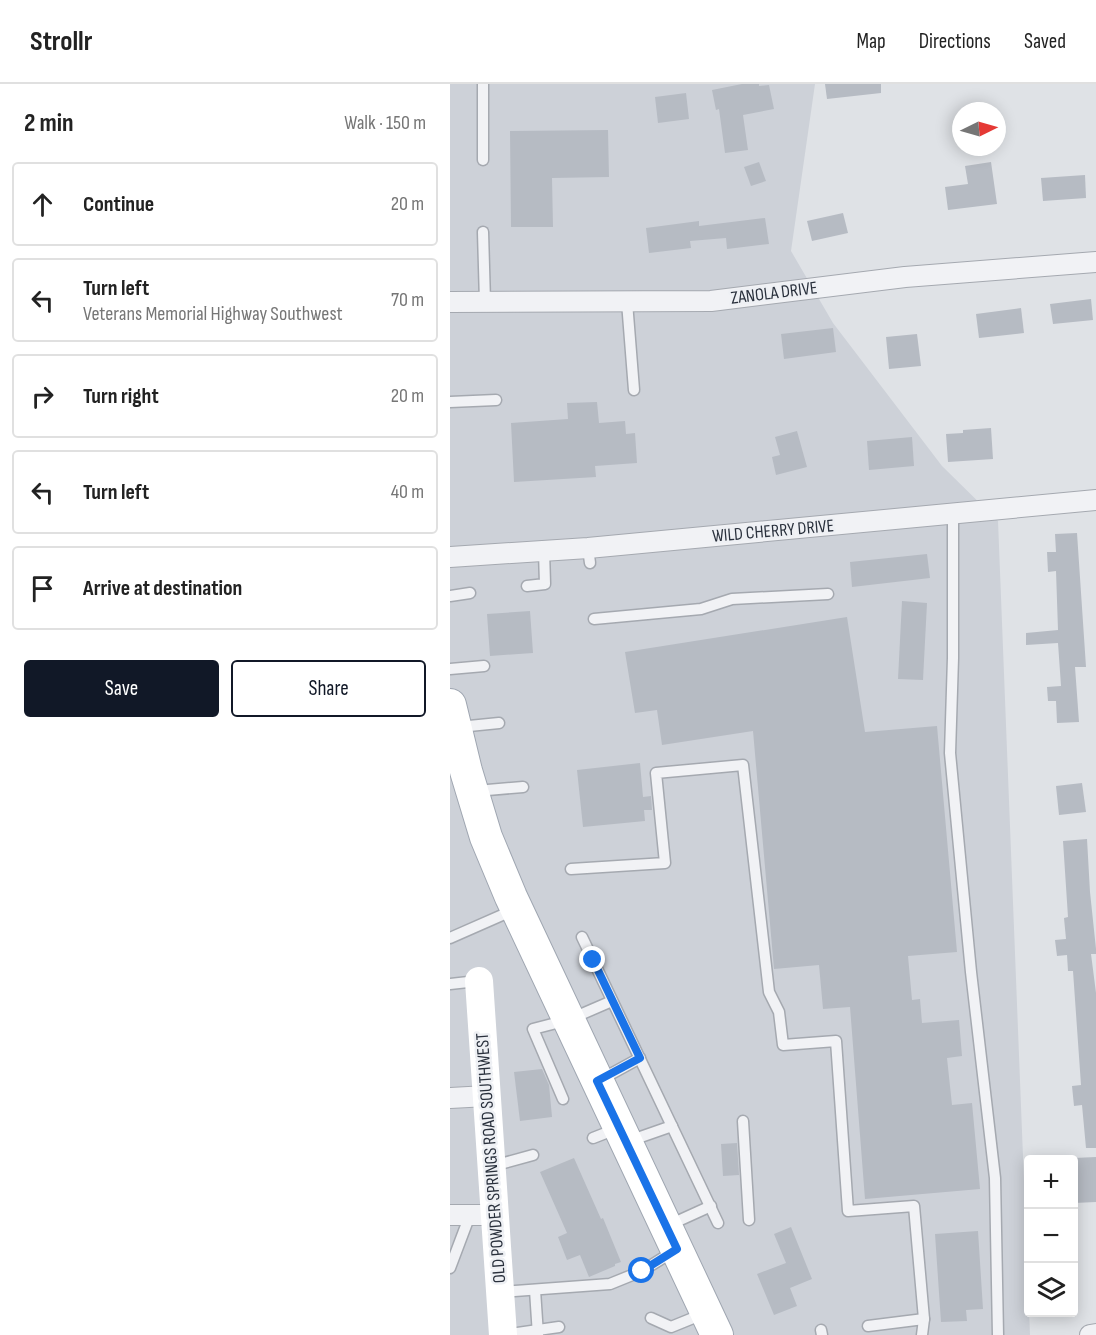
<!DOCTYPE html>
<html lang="en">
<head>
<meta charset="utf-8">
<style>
  :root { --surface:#fff; --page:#f2f2f2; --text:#222; --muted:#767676; --line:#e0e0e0; --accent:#111827 }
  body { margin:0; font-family:"Sofia Sans Condensed",sans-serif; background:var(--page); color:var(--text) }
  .controls { position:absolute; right:18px; bottom:18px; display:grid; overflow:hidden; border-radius:6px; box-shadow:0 3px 15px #0003 }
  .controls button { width:54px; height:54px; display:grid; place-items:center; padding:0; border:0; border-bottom:2px solid var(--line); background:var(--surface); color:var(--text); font:30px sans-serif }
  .compass { position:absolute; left:502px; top:18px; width:54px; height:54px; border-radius:50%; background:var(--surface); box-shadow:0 3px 15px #0003; rotate:85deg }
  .stop { position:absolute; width:18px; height:18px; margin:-14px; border:4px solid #1a73e8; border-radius:50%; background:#fff }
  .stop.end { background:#1a73e8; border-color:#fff; box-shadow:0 2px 6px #0008 }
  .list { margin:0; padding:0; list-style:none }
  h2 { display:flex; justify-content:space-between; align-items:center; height:78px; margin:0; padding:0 24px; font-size:26px }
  h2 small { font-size:20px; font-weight:400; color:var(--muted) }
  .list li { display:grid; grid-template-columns:39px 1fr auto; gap:18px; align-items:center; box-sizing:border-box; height:84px; margin:0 12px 12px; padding:0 12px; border:2px solid var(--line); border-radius:6px }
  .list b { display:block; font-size:22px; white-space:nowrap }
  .list p { margin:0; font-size:20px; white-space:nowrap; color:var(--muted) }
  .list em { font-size:20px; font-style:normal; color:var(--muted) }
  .actions { display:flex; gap:12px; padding:18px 24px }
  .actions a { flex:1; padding:14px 0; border:2px solid var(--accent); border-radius:6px; text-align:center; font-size:21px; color:var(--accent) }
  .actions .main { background:var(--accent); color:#fff }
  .icon { flex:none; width:33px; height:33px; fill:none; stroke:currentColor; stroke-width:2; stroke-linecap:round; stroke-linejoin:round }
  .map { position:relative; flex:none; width:646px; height:1251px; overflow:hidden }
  header { display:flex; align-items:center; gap:36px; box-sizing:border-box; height:84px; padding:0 30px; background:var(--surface); border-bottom:2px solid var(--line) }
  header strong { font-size:28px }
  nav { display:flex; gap:33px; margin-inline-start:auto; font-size:21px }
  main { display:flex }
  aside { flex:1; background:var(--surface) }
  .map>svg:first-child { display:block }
  .built { fill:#cdd1d8 }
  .building { fill:#b6bbc3 }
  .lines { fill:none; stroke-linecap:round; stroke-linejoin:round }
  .lane-casing { stroke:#a5a9b0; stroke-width:13 }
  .street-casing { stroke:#a5a9b0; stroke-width:22 }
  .primary-casing { stroke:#9fa6b1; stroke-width:34 }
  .lane { stroke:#f1f2f5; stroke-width:10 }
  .street { stroke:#f1f2f5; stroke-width:20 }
  .secondary { stroke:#fff; stroke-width:28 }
  .primary { stroke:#fff; stroke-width:32 }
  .route { stroke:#1a73e8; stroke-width:8 }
  .labels { text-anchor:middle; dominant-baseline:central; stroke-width:5; stroke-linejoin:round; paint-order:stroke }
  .street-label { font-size:18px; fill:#29303c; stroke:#eef0f4 }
</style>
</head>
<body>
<header>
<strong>Strollr</strong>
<nav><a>Map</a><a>Directions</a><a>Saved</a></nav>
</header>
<main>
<aside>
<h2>2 min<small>Walk · 150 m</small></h2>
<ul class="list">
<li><svg class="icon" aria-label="ahead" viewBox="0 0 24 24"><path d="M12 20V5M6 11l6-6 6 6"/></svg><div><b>Continue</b></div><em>20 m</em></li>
<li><svg class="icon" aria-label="left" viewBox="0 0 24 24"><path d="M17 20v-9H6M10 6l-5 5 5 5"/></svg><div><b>Turn left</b><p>Veterans Memorial Highway Southwest</p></div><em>70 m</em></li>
<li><svg class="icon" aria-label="right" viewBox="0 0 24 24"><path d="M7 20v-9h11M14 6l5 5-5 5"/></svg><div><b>Turn right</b></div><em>20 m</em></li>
<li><svg class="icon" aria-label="left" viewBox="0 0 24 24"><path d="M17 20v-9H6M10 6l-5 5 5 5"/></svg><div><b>Turn left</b></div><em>40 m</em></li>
<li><svg class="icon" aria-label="arrive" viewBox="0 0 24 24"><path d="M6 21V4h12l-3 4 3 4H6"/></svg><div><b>Arrive at destination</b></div></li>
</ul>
<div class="actions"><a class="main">Save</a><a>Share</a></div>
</aside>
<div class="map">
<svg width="646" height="1251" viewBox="0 0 646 1251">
  <rect width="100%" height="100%" fill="#dfe2e6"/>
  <polygon class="built" points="0,0 365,0 341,167 383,239 492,382 548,437 580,1251 0,1251"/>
  <g class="building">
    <polygon points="292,0 309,0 309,2 319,1 324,25 293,31 298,66 275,69 269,25 266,26 262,6"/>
    <polygon points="375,0 431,0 431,9 377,15"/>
    <polygon points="236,9 239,35 208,39 205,13"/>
    <polygon points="158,46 159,93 102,94 103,143 61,143 60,47"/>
    <polygon points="309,78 316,97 301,102 294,83"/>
    <polygon points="541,78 547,120 498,126 495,103 518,100 515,82"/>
    <polygon points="635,91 636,114 593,117 591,94"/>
    <polygon points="393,129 398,149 362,157 357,137"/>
    <polygon points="315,134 319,160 277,165 276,154 240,157 241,164 199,169 196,144 249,137 249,142"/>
    <polygon points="641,215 643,236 603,240 600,220"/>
    <polygon points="571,224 574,249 529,254 526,230"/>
    <polygon points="383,244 386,268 334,275 331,250"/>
    <polygon points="467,250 471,282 439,285 436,253"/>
    <polygon points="147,318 149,339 175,337 176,350 185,349 187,379 145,382 146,393 64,398 61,339 118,335 117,319"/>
    <polygon points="541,344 543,375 498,378 496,350 513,349 513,346"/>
    <polygon points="347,347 357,383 326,391 322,373 330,371 325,353"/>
    <polygon points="462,353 464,382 419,386 417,357"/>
    <polygon points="627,449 636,583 625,583 629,638 607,639 606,617 598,617 597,603 611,602 608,559 576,561 576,549 608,546 606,487 598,488 597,468 606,468 605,450"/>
    <polygon points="477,470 480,494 402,503 400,478"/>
    <polygon points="452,517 477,519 473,596 448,595"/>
    <polygon points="80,527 83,569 40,572 37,530"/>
    <polygon points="397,533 415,648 487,642 507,868 458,872 462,916 470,915 472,939 509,936 512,972 497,974 502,1021 522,1019 530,1105 415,1115 400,923 373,925 369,881 324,885 303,647 212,661 207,626 185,629 175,568"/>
    <polygon points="190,679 193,713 201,712 202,726 194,726 195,737 133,743 127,686"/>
    <polygon points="632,699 636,728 609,731 606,702"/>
    <polygon points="637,755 640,808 646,865 646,870 641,870 646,909 646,1064 636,1064 632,1021 624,1022 622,1002 631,1001 623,887 618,887 617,871 607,872 605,856 616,855 614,834 618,833 613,757"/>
    <polygon points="92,985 99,1001 102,1033 70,1037 64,988"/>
    <polygon points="287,1059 289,1091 273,1092 271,1060"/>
    <polygon points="646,1073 646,1118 624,1119 624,1074"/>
    <polygon points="124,1074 151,1135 153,1134 171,1178 165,1180 165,1182 139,1193 130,1171 117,1176 108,1153 117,1149 90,1088"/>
    <polygon points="341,1143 362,1195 340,1204 347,1222 324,1231 307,1190 336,1179 324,1150"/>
    <polygon points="528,1147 533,1225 516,1226 517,1237 491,1238 485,1150"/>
  </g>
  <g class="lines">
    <defs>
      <g id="lane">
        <polyline points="33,76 33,0"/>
        <polyline points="33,148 35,218"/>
        <polyline points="177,218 184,306"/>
        <polyline points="0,318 46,316"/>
        <polyline points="503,431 503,574 500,669 521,888 545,1094 548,1251"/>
        <polyline points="138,464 140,479"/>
        <polyline points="77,502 95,500 94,467"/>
        <polyline points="0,512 20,509"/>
        <polyline points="144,535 251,525 282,515 378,510"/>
        <polyline points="0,585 34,582"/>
        <polyline points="9,643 49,639"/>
        <polyline points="26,707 73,703"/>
        <polyline points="121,785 215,779 206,689 293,681 319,908 329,928 333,961 386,957 398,1127 464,1122 474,1235 472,1251"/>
        <polyline points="132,853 268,1139"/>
        <polyline points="0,854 66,825"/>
        <polyline points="0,900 27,897"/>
        <polyline points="150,996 190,974"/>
        <polyline points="113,1015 83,945 118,936 162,917"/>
        <polyline points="293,1037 299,1136"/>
        <polyline points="143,1054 166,1045"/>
        <polyline points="179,1057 222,1042"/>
        <polyline points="43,1082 83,1071"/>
        <polyline points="217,1142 261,1122"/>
        <polyline points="0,1184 20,1131"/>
        <polyline points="85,1206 88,1251"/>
        <polyline points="50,1208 160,1200 192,1187 224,1167"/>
        <polyline points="201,1234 221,1243 253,1230"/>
        <polyline points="418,1242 474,1235"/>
        <polyline points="371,1246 372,1251"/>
        <polyline points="53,1251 109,1243"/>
      </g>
      <g id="street">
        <polyline points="0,218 261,217 455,193 646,178"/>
        <polyline points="0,473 138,464 646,416"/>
        <polyline points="0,1014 37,1012"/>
        <polyline points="0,1131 45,1131"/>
        <polyline points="640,1251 646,1250"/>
      </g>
      <polyline id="primary" points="0,621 16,687 36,753 61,813 267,1251"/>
    </defs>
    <use href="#lane" class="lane-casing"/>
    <use href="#street" class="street-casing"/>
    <use href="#primary" class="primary-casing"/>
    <use href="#lane" class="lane"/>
    <use href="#street" class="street"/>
    <polyline class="secondary" points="29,897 53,1251"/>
    <use href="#primary" class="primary"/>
  </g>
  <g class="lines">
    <polyline class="route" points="143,876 190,974 147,997 227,1165 192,1187"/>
  </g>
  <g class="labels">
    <g class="street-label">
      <text transform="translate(324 209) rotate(-7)">ZANOLA DRIVE</text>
      <text transform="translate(323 447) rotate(-5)">WILD CHERRY DRIVE</text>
      <text transform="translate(41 1074) rotate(-94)">OLD POWDER SPRINGS ROAD SOUTHWEST</text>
    </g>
  </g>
</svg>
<div class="controls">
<button>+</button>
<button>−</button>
<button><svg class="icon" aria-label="layers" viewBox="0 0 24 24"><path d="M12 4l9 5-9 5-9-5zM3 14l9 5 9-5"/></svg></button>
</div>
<svg class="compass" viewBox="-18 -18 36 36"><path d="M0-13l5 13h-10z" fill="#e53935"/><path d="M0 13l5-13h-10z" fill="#767676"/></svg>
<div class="stop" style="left:192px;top:1187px"></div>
<div class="stop end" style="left:143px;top:876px"></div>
</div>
</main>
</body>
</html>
